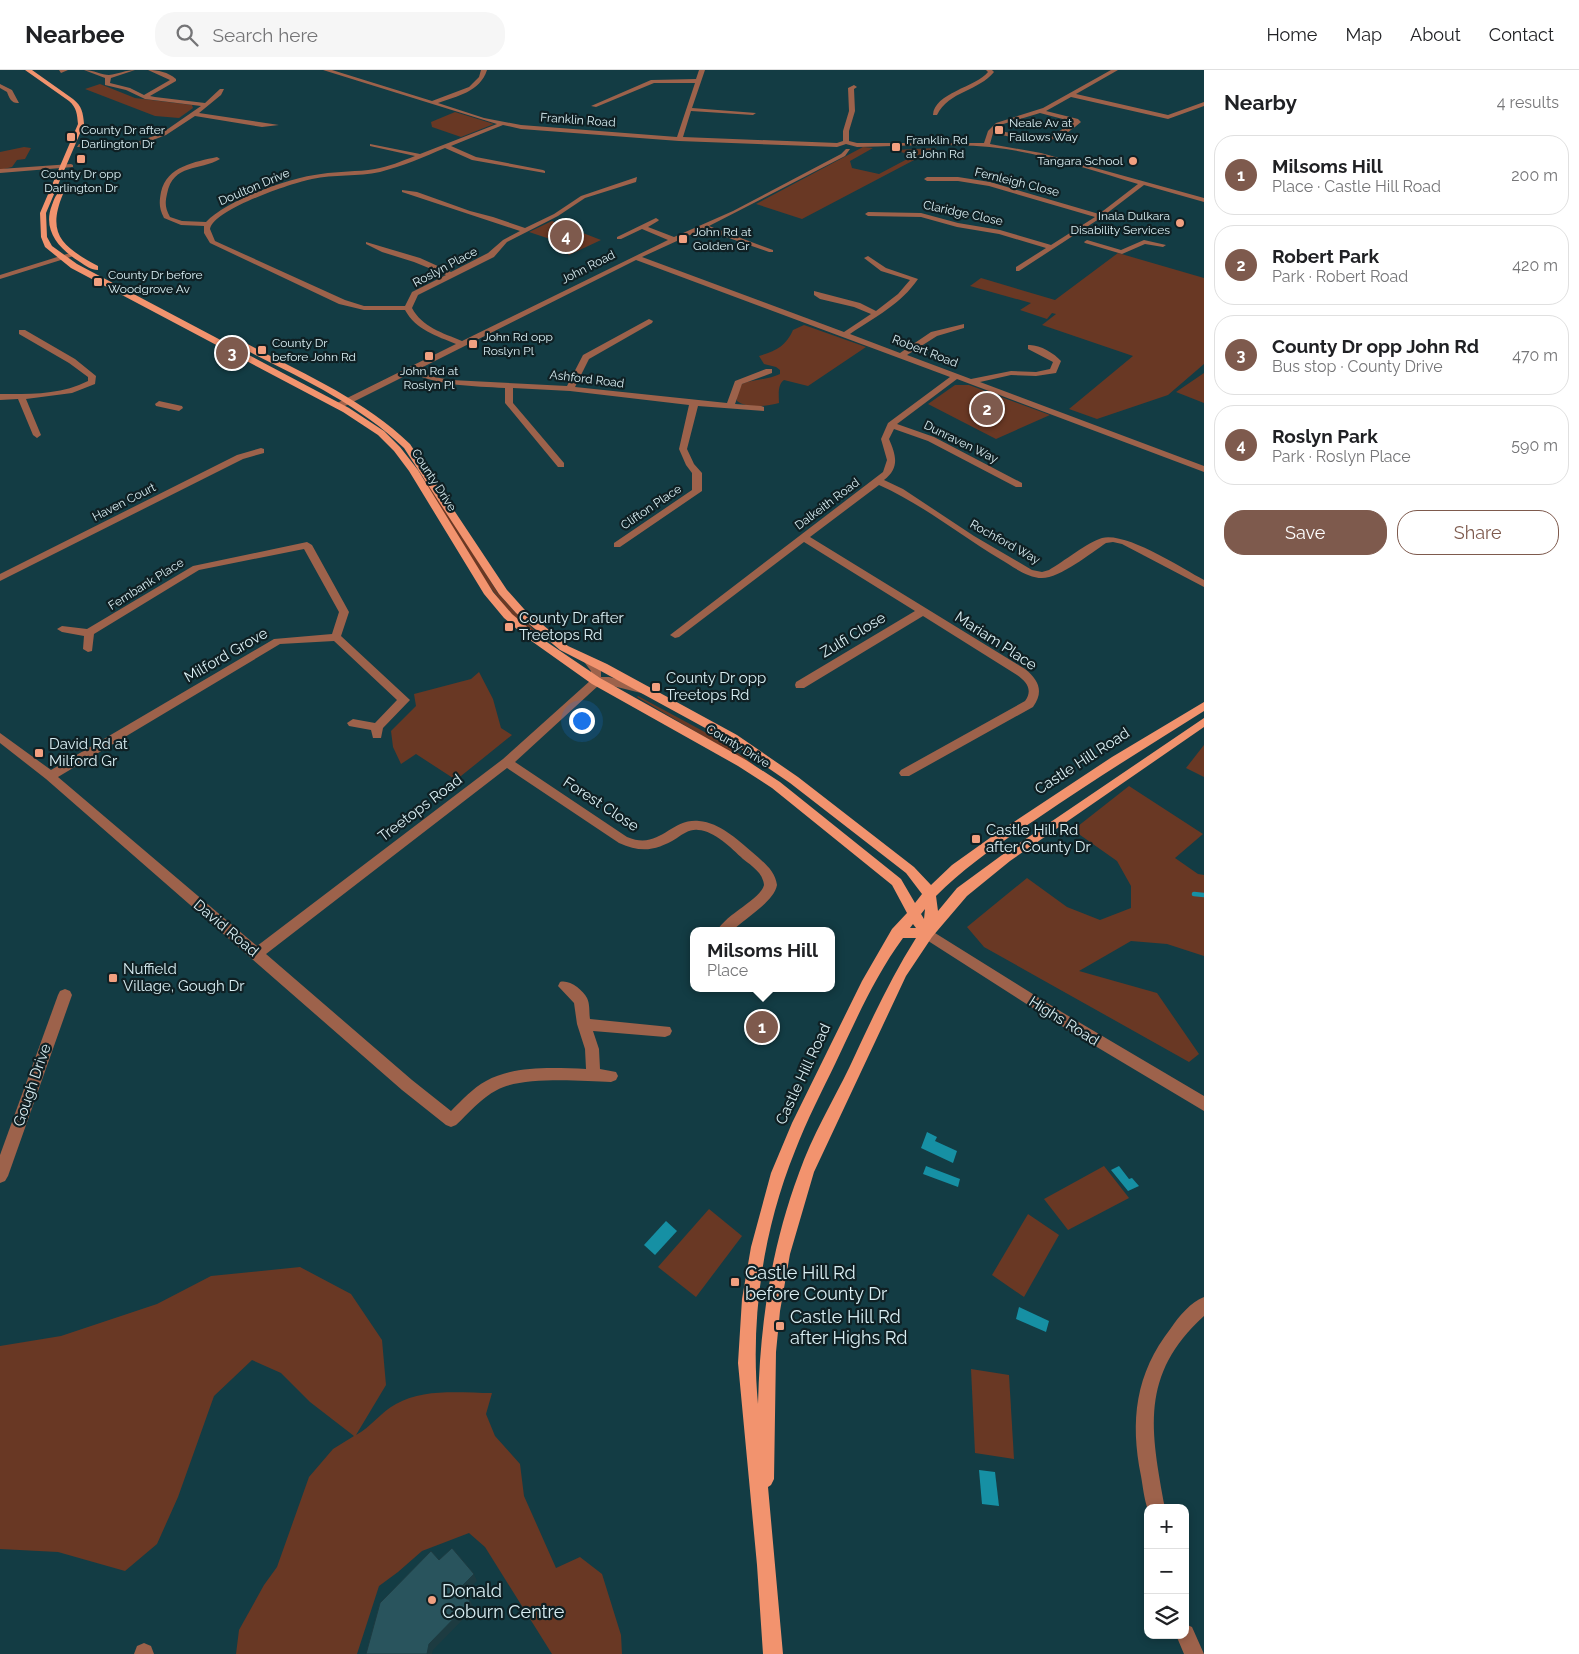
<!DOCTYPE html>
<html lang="en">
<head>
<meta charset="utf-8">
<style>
  :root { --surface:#fff; --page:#f6f6f6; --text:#202124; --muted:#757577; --line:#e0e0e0; --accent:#7e5a4d }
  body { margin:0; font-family:Raleway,sans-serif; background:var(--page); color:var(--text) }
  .controls { position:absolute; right:15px; bottom:15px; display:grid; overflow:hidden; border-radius:10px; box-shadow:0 2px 8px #0003 }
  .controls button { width:45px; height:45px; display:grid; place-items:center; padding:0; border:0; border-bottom:1px solid var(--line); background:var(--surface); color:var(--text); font:25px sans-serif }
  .you { position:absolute; left:581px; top:650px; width:18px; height:18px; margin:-12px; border:4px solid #fff; border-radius:50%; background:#1a73e8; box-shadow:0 0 0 8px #1a73e833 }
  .badge { display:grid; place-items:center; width:32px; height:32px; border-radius:50%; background:var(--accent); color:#fff; font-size:16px; font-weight:700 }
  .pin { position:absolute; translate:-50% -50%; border:2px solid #fff; box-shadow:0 1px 5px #0006 }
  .popup { position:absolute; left:690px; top:857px; width:145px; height:65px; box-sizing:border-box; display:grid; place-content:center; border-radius:10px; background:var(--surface); filter:drop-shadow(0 1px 4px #0005); font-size:16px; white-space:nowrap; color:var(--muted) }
  .popup b { font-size:19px; color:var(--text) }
  .popup::after { content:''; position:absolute; left:50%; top:100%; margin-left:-10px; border:10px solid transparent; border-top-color:var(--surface) }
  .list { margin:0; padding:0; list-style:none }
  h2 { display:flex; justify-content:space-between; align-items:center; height:65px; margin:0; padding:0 20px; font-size:21px }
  h2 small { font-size:16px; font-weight:400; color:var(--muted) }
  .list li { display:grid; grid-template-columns:32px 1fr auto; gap:15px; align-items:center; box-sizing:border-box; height:80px; margin:0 10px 10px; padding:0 10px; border:1px solid var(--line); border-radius:20px }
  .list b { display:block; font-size:19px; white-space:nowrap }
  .list p { margin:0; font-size:16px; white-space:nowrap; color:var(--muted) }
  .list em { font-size:16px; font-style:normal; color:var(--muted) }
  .actions { display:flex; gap:10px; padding:15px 20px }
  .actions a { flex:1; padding:11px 0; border:1px solid var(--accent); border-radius:20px; text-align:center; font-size:18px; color:var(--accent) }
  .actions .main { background:var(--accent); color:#fff }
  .icon { flex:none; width:28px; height:28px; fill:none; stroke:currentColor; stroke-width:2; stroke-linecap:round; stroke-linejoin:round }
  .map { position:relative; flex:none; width:1204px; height:1584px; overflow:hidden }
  header { display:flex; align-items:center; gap:30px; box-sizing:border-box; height:70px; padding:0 25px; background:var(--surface); border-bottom:1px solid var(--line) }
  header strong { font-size:24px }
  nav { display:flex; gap:28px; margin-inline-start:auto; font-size:18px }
  .search { width:350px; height:45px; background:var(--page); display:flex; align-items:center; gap:12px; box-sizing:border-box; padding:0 18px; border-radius:20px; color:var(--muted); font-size:19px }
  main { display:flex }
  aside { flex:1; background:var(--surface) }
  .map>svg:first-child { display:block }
  .green { fill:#693824 }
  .water { fill:#1690a4 }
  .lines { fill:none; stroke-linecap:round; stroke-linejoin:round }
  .stream { stroke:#1690a4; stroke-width:4.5 }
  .minor { fill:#9d624b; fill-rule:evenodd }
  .major { fill:#f2936e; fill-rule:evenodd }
  .shaded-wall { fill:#1d3b41 }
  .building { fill:#29545d; stroke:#1d3b41 }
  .poi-dot { fill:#f2a080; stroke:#0f2024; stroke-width:2 }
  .labels { text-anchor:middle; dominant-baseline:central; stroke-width:4.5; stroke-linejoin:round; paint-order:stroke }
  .far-street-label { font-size:12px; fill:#d9eef3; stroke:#0f2024 }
  .far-poi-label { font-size:12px; fill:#d9eef3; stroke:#0f2024; text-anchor:start }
  .poi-label { font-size:15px; fill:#d9eef3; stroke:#0f2024; text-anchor:start }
  .street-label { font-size:15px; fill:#d9eef3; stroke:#0f2024 }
  .near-poi-label { font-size:18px; fill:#d9eef3; stroke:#0f2024; text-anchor:start }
</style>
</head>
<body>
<header>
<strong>Nearbee</strong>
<div class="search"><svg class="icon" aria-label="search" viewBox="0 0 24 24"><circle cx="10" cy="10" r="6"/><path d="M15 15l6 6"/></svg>Search here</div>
<nav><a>Home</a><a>Map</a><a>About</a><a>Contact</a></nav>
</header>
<main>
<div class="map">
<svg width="1204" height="1584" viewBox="0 0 1204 1584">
  <rect width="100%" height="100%" fill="#133c44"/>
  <g class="green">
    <polygon points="100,14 135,28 192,35 193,38 179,48 155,46 85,19"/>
    <polygon points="455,42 494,54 461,67 432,57 431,52"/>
    <polygon points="24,77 31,78 25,89 17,90 12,97 0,100 0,82"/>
    <polygon points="863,77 873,78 850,91 852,98 879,104 913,86 895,80 937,78 802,149 756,134"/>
    <polygon points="552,151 601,170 569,185 550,169 529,162"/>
    <polygon points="1118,183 1204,208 1204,294 1168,325 1097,349 1069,339 1133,286 1042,255 1056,244 1052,243 1047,249 1020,240 1031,233 970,216 981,208 1055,230"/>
    <path d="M804,255L866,277L808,316L784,310C777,315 779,326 779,333C766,336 748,339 737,331L736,325L742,314C754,309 768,310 780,304V300L776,297L764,294L759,286C776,281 786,276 793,260Z"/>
    <polygon points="1204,303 1204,333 1176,322"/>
    <polygon points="955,315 969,315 1050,345 996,369 928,334"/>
    <path d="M423,407H425L498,523L515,542L543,568V569C506,556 441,444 423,407Z"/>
    <polygon points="479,602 493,629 501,658 512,665 456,710 416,684 401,694 393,677 391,661 416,636 414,624 471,609"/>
    <polygon points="638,626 725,673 754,695 752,695 637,627"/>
    <polygon points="1204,675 1204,707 1186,698"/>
    <polygon points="1129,716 1203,764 1175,788 1198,804 1204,805 1204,886 1167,874 1131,871 1079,901 1157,923 1199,984 1189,992 984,877 967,857 1027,808 1067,837 1100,850 1131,838 1131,816 1117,791 1073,760"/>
    <polygon points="1104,1096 1129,1128 1068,1160 1044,1129"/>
    <polygon points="709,1139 742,1166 696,1227 658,1197"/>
    <polygon points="1028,1144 1059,1165 1024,1227 992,1205"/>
    <path d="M300,1197L351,1224L382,1270L386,1315L356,1365C371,1357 381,1342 396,1334C424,1318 461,1323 492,1323L486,1344L495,1366L520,1394L524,1426L556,1498L580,1487L602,1504L621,1565L622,1584H552L485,1477L469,1463L422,1481L398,1502L379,1516L357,1584H236L239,1560L264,1515L277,1497L309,1407L333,1379L354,1366L310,1332L281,1303L252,1290L214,1326L178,1427L157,1474L125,1501L58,1482L0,1479V1276L61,1266L157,1234L211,1206Z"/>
    <polygon points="971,1299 1009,1305 1014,1389 975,1383"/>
  </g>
  <g class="water">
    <polygon points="927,1062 937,1067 935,1071 957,1081 953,1093 921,1078"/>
    <polygon points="926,1096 960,1109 958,1117 923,1104"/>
    <polygon points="1119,1096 1129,1109 1132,1108 1139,1116 1128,1121 1111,1100"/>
    <polygon points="666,1151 677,1161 655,1185 644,1175"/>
    <polygon points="1019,1237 1049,1251 1046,1262 1016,1249"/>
    <polygon points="979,1400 995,1402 999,1436 982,1434"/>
  </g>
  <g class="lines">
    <polyline class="stream" points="1194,824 1204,825"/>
    <g class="minor">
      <polygon points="59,0 68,0 61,3"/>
      <path d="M84,0C93,0 102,5 109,5C118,4 126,0 135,0L111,8L110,13L130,18L144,25L170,10L148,0C158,0 168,2 176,9V11L150,26L155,27L205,33L220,19H224L221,25L199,43L279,55L262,57L195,46L166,65L140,75L77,77L79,74L137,72L162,63L201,36L145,29L126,20L105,15V8Z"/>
      <path d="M323,0H332L432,31L469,17L479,7L481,0H487C480,22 457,26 438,33L484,48L521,55L677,67L695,13H654L596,37L591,36L651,10L696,9L699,0H705L692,38L756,43L753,45L691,41L683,67L837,73L843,71V61L849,41L848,18L854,15L857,17L854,19L855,41L849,61V71L857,73H984L988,61L996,53L1043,38L1111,0H1118L1076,24L1168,45L1204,32V36L1168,49L1071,27L1046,41L1078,49L1081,52C1048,81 1033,71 993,63L990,74L1041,83L1204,128V132L1144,115L1102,147L1019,201H1016V197L1046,178L999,164L957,157L921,147L868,146L865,144L868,142L921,143L958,153L1000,160L1051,175L1095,147L989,116L958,111H927L924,109L927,107H958L990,112L1099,144L1138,114C1095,101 1050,86 1006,79C957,72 906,76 857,77L846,74L837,77L679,71L521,59L503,55L451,76L476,87L543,100L545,101V103L472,90L445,78C424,87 403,96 380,102C358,107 334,104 312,109C292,113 214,139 210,159L215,171L345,230L364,236H405L412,222L446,205L414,192L382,182L366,174V172L420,188L451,202L488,183L503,170L520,161L402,122V120L417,122L470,141L493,147L525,158L554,144L581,126L637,107L636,112L585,128L558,146L507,172L494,187L418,225L412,238C422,257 443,263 462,271L668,170L642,159L621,169H617V167L656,148L659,150L658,151L648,157L674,167L733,141L841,84L846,79H850L845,86L709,156L773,180V182H769L703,159L642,187L844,262L871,244L854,237L820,229L814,225V221L860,233L876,241L898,224L910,210L881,201L864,188L868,186L886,198L918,209C901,234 875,247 850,264L900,283L931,262L964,254V258L937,266L907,285L971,309L1011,301L1036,302L1050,299L1053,292L1028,279V275C1039,274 1054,283 1061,291L1056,303L1036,306L1011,305L980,312L1204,396V402L957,309L897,354L934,367L1022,413V417H1016L928,371L894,359L889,369C896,385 900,398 884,410L903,419L974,466L1032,500L1042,502L1049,500C1063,492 1088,472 1102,468C1127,462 1181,498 1204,510V517L1122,474L1113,472L1106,473C1091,483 1060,508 1042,508C1027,508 1012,496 1000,489C960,465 922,434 879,415L810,467L1025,599C1039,610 1044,622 1033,637L909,706H901L899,703L901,700L1025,631C1033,620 1027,612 1017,605L923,546L804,618H796L795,615L796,612L915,541L804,472L679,567L675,568L670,565L883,402L887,390L881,369L888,353L950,307L636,190L417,300L434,307L451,310L567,316L583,285L649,249L653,251L652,253L589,289L575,317L727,333L735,311L766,299H772V303L742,314L735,334L761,336L764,337V341L698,336L687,379L694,394L702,403V421L620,477H614V473L692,420V403L686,395L679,379L689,335L570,321L513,318V333L564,393V397H558L505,333V318C472,316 441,316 411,303L341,338H335V334L456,274C437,266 416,260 405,240H364L339,234L210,173L204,163V156L181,155L164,148C159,138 159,133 161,122C167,96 195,92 217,87L220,89C200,101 173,93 167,124C165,133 165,138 170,147L182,151L206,152C227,130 291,107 321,104C339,101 357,102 375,99C388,97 402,91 415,86L370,76V74L420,84L497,54ZM1040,43L1074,52L1048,68L1042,69L995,60L1000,55Z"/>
      <path d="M986,0H992L994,2C979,21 949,21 937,45H933C934,23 976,17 988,2Z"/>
      <path d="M0,14L12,20L19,33C12,34 9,28 7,22L0,18Z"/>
      <polygon points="71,94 73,95 73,97 0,103 0,99"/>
      <polygon points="1087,170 1121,180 1144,170 1166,175 1163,177 1145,174 1122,184 1085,173 1084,172"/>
      <polygon points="70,183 77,185 0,209 0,205"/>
      <path d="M19,260H25L75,289L96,306L95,314L72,323L26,329L41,365L37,368L33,365L18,329L0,330V324C30,324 61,325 88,311V307L69,293L19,264Z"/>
      <polygon points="159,331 182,336 183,338 179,341 156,336 155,334"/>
      <polygon points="261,378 264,379 264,383 243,389 0,511 0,504 237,385"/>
      <path d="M307,472L312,475L349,542L341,566L410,630L383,658L381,668H373L371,660L349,656L347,653L353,649L375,653L397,630L334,571L280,574L58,707L257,876L503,689L591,610V601L582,589L583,587H591L601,601V607H609L649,617L650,620L649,623L645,624L609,615H599L515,692L627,767C660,781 670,748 699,751C720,753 737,769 752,782C763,792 775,800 777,815C774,832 745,848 732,861H717C726,844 761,829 764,815C763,803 752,796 743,789C731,778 715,761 698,760C690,759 683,764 677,768C656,781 641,783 619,773L507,698L266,884L412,1010L451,1041C462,1030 473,1018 486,1011C515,995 554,998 586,999L585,979L577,954L574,933L558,916L560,912C569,909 583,920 587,928C590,934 589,942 590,949L670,957L672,961L670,965L665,967L593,961L599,979L600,999L616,1002L618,1006L616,1010L611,1012C582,1011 522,1006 497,1020C481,1028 469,1043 456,1055L451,1057L446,1055L402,1020L46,709L0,673V663L51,700L274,569L332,564L339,542L304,479L199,500L94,564L92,581L88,582L83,579L84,566L62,562L57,559L62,556L87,559L193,496Z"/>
      <polygon points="927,858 1060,941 1204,1026 1204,1041 1050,949 922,867 920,863 922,859"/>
      <polygon points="65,919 70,921 72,925 8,1106 5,1111 0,1113 0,1085 58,925 60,921"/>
      <path d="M1204,1227V1246C1139,1305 1151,1361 1165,1438H1148V1440C1144,1429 1143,1417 1141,1406C1130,1351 1135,1304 1171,1258C1179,1246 1191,1232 1204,1227Z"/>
      <polygon points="1185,1554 1192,1557 1204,1584 1184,1584 1176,1565 1185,1565"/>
      <polygon points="144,1573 151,1576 154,1584 134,1584 137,1576"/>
    </g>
    <g class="major">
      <path d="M25,0H32L73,29C82,36 83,43 84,54L46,143L47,167L52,176L77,194L349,338L384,361L400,377L418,400L493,522L512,544L538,566L600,608L746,690L780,712L901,809L915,833L922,824L906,803L790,713L729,671L599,600L560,580L516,543L499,524L404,378C357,332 294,305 236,275V271H242C299,302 363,328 410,374L507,520L524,539L568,576L607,594L737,665L798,707L914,797L931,815L952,795L994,765L1112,687L1204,632V641C1148,676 1092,711 1038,748C1002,772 967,795 936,826L938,841L957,818L1002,785L1204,648V657L1010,791L967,826L932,867L906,906L814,1102L790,1184L780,1241L776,1282L774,1409L771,1415L768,1417L783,1584H763L757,1495L738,1293L742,1229L751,1177L771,1103L792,1053L862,911L892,859L907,843L892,815L772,718L738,696L592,614L530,570L504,548L484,524L409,401L394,381L378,365L343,342L71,198L45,177L41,167L40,143L78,54C77,44 77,38 69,31ZM925,839L924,849L921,844ZM913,854L916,858H910ZM903,868H916C890,909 870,953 850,996C833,1031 812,1066 799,1103C771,1178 760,1254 758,1334C750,1249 763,1160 795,1081C807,1050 822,1021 836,992C856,950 875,906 903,868Z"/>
      <path d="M60,122L63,124C46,165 63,177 98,196V200C91,200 86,196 80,192C59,179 42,160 52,135C54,130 55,125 60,122Z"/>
    </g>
  </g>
  <polygon class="shaded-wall" points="474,1504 477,1511 466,1522 474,1538 433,1580 432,1584 427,1584 429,1574 462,1516"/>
  <polygon class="building" points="452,1478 474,1504 462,1516 470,1532 429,1574 427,1584 366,1584 380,1533 431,1481 439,1490"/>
  <g class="poi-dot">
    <rect x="994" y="55" width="10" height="10" rx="2.5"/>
    <rect x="66" y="62" width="10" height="10" rx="2.5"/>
    <rect x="891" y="72" width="10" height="10" rx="2.5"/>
    <rect x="76" y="84" width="10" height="10" rx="2.5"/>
    <circle cx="1133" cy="91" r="5"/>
    <circle cx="1180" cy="153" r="5"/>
    <rect x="678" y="164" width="10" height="10" rx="2.5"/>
    <rect x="93" y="207" width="10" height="10" rx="2.5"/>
    <rect x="468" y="269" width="10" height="10" rx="2.5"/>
    <rect x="257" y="275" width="10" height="10" rx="2.5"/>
    <rect x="424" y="281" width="10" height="10" rx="2.5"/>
    <rect x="504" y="552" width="10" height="10" rx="2.5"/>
    <rect x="651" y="612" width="10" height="10" rx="2.5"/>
    <rect x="34" y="678" width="10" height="10" rx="2.5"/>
    <rect x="971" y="764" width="10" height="10" rx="2.5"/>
    <rect x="108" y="903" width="10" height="10" rx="2.5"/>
    <rect x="730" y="1207" width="10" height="10" rx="2.5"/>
    <rect x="775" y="1251" width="10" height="10" rx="2.5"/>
    <circle cx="432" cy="1530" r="5"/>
  </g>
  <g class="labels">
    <g class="far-street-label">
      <text transform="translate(578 50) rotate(4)">Franklin Road</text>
      <text transform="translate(1017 112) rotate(14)">Fernleigh Close</text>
      <text transform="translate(254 117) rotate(-23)">Doulton Drive</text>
      <text transform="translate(963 143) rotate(12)">Claridge Close</text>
      <text transform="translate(445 197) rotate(-28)">Roslyn Place</text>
      <text transform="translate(588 197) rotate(-27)">John Road</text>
      <text transform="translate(925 281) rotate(21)">Robert Road</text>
      <text transform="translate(587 309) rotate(7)">Ashford Road</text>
      <text transform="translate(961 372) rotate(26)">Dunraven Way</text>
      <text transform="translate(434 410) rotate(57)">County Drive</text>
      <text transform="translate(124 432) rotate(-27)">Haven Court</text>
      <text transform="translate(827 434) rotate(-37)">Dalkeith Road</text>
      <text transform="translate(651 437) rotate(-34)">Clifton Place</text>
      <text transform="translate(1005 472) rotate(29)">Rochford Way</text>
      <text transform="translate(146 514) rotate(-32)">Fernbank Place</text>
      <text transform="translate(738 676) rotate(31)">County Drive</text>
    </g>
    <g class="far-poi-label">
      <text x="1009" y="53">Neale Av at<tspan x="1009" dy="14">Fallows Way</tspan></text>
      <text x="81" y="60">County Dr after<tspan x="81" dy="14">Darlington Dr</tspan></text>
      <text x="906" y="70">Franklin Rd<tspan x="906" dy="14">at John Rd</tspan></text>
      <text x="1123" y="91" text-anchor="end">Tangara School</text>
      <text x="81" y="104" text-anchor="middle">County Dr opp<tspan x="81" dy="14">Darlington Dr</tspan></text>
      <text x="1170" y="146" text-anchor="end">Inala Dulkara<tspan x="1170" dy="14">Disability Services</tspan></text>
      <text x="693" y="162">John Rd at<tspan x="693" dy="14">Golden Gr</tspan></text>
      <text x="108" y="205">County Dr before<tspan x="108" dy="14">Woodgrove Av</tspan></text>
      <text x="483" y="267">John Rd opp<tspan x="483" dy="14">Roslyn Pl</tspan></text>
      <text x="272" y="273">County Dr<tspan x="272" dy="14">before John Rd</tspan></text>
      <text x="429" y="301" text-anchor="middle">John Rd at<tspan x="429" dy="14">Roslyn Pl</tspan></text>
    </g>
    <g class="poi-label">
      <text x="519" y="548">County Dr after<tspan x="519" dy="17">Treetops Rd</tspan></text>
      <text x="666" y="608">County Dr opp<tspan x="666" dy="17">Treetops Rd</tspan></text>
      <text x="49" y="674">David Rd at<tspan x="49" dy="17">Milford Gr</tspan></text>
      <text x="986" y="760">Castle Hill Rd<tspan x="986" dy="17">after County Dr</tspan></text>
      <text x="123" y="899">Nuffield<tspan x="123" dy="17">Village, Gough Dr</tspan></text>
    </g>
    <g class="street-label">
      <text transform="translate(853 565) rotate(-31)">Zulfi Close</text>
      <text transform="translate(996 571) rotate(33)">Mariam Place</text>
      <text transform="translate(226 585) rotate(-30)">Milford Grove</text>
      <text transform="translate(1082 691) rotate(-33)">Castle Hill Road</text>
      <text transform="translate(601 734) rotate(33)">Forest Close</text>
      <text transform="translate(420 738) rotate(-37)">Treetops Road</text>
      <text transform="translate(226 858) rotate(40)">David Road</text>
      <text transform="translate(1064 951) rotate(32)">Highs Road</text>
      <text transform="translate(803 1004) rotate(-65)">Castle Hill Road</text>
      <text transform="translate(32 1015) rotate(-71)">Gough Drive</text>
    </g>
    <g class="near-poi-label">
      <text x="745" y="1202">Castle Hill Rd<tspan x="745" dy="21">before County Dr</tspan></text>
      <text x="790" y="1246">Castle Hill Rd<tspan x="790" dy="21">after Highs Rd</tspan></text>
      <text x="442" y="1520">Donald<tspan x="442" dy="21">Coburn Centre</tspan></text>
    </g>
  </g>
</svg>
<div class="controls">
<button>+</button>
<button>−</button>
<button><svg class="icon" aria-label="layers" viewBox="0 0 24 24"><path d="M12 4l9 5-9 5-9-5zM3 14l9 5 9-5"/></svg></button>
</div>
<div class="you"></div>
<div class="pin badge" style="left:762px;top:957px">1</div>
<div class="popup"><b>Milsoms Hill</b>Place</div>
<div class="pin badge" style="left:987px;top:339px">2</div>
<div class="pin badge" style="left:232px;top:283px">3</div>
<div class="pin badge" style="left:566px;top:166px">4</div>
</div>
<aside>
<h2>Nearby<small>4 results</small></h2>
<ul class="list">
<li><span class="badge">1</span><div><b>Milsoms Hill</b><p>Place · Castle Hill Road</p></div><em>200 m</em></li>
<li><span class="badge">2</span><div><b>Robert Park</b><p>Park · Robert Road</p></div><em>420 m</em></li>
<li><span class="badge">3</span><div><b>County Dr opp John Rd</b><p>Bus stop · County Drive</p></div><em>470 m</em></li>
<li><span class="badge">4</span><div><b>Roslyn Park</b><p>Park · Roslyn Place</p></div><em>590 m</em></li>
</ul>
<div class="actions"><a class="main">Save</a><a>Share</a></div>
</aside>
</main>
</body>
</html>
